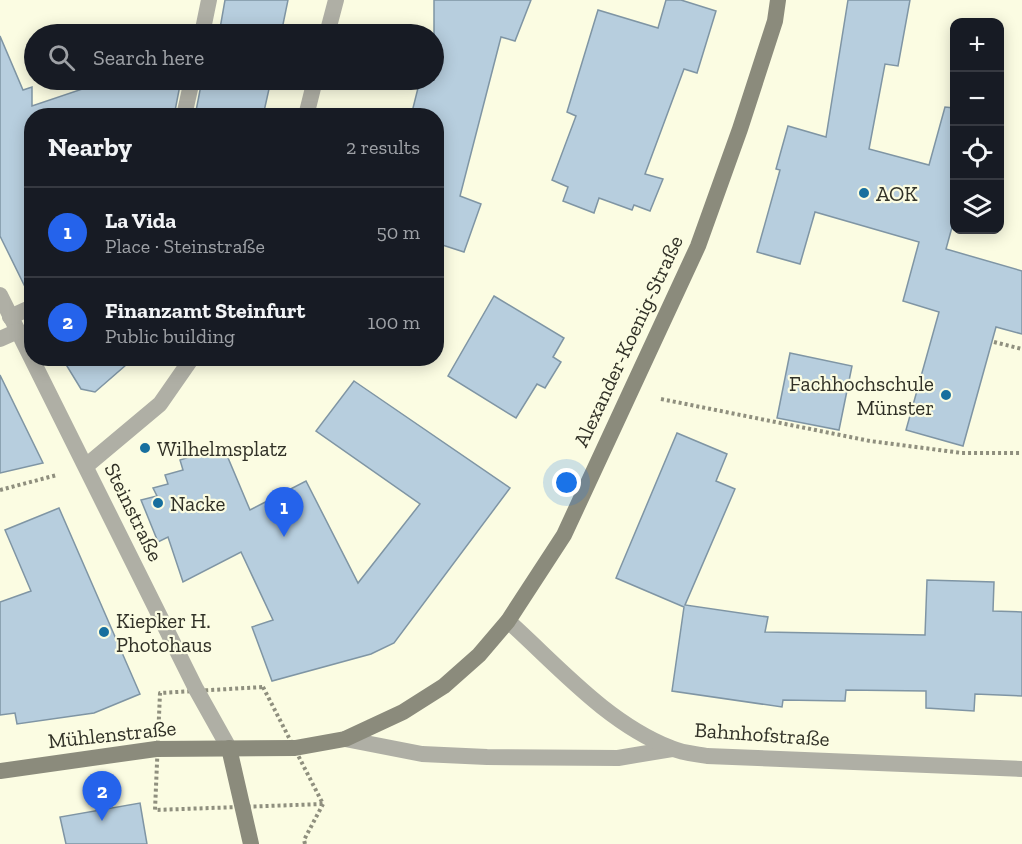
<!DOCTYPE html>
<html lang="en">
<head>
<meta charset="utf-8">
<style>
  :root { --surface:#171b24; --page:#20242c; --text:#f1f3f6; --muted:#9ea1a6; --line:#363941; --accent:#2563eb }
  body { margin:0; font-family:"Zilla Slab",serif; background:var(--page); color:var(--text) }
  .controls { position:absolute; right:18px; top:18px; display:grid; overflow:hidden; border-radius:12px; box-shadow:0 3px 15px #0003 }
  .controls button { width:54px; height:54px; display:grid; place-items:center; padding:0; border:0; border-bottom:2px solid var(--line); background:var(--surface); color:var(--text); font:30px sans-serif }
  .you { position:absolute; left:567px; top:483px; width:21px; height:21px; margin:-15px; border:4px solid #fff; border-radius:50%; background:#1a73e8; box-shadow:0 0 0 9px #1a73e833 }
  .badge { display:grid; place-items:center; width:39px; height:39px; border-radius:50%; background:var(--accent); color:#fff; font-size:20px; font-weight:700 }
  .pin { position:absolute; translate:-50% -50px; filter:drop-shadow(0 2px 3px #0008) }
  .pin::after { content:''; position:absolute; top:32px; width:21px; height:18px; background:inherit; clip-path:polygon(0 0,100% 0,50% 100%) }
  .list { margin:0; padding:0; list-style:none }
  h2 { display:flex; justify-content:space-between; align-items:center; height:78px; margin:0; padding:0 24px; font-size:26px }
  h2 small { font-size:20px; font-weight:400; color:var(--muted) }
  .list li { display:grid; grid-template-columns:39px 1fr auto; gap:18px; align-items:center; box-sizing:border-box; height:90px; padding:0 24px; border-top:2px solid var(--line) }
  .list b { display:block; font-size:22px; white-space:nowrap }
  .list p { margin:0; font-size:20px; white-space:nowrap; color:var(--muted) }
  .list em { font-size:20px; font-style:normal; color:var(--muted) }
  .icon { flex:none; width:33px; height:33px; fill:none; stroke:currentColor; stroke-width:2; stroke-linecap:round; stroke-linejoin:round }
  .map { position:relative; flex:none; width:1022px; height:844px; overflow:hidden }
  .search { position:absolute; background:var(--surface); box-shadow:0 3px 15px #0003; left:24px; top:24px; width:420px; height:66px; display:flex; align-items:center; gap:15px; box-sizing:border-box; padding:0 21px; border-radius:33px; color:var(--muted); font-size:22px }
  .panel { position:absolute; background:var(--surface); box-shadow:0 3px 15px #0003; left:24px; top:108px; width:420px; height:258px; border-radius:24px }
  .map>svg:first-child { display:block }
  .building { fill:#b7cede; stroke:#7f95a4; stroke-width:1.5 }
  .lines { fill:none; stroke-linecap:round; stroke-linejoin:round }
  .path { stroke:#8f8f7e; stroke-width:4; stroke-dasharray:3 3; stroke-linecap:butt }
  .service { stroke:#afafa5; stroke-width:16 }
  .pedestrian { stroke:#afafa5; stroke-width:16 }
  .minor { stroke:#afafa5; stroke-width:16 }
  .secondary { stroke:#8b8b7c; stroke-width:16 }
  .poi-dot { fill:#176f9e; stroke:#fbfce2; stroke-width:2 }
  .labels { text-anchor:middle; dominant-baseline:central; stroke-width:4.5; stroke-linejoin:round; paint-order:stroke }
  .poi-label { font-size:21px; fill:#313127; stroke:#fbfce2; text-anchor:start }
  .street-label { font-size:21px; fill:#313127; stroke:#fbfce2 }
</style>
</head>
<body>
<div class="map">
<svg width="1022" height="844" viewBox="0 0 1022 844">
  <rect width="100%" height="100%" fill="#fbfce2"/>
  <g class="building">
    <polygon points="225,0 288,0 281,34 219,34"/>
    <polygon points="434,0 531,0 515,41 501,37 460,196 481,204 464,252 436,243 436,116 411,116 420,80 434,80"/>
    <polygon points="666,0 681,0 716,11 697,73 684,69 645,174 663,179 650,211 634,205 632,210 599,198 594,213 563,201 568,187 552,180 576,116 567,112 598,10 658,28"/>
    <polygon points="848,0 910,0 898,66 885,64 869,149 929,165 945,107 954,108 954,220 946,249 1022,271 1022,334 996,327 963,446 906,430 939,312 903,301 919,242 815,212 800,264 757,252 780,170 776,169 788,126 826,137"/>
    <polygon points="0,36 23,90 32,87 32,106 109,80 181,80 174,116 32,116 30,297 0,236"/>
    <polygon points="202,80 271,80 263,116 195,116"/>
    <polygon points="494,296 564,338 553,357 561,362 545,388 537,384 516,418 448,376"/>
    <polygon points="790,353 852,366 839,430 777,418"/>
    <polygon points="62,358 134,358 95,392 81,389"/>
    <polygon points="0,375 43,463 0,473"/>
    <polygon points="354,381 510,488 394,643 371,654 272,681 252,627 273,620 241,552 183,582 168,537 158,542 141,500 157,496 153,488 168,484 165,475 183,470 180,460 223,446 250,510 306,481 358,583 420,504 316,431"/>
    <polygon points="677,433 727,454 716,481 735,489 685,605 768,617 765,632 925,635 927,580 994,582 993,611 1022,612 1022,696 975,694 974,711 926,708 926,691 846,690 845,701 783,700 782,707 672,691 684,607 616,578"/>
    <polygon points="59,508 140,694 94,713 17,724 15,713 0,715 0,602 31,591 5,530"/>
    <polygon points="140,803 147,844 66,844 60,817"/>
  </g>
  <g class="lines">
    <g class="path">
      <polyline points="994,342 1022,349"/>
      <polyline points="661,399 870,441 962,453 1022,453"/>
      <polyline points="0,490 57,475"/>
      <polygon points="263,687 323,804 155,810 160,693"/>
      <polyline points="305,844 304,840 323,804"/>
    </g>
    <polyline class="service" points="345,739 422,754 487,757 618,758 672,749"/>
    <g class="pedestrian">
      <polyline points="0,295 196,689 229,748"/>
      <polyline points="0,339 18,331"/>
    </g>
    <g class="minor">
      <polyline points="202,34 209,0"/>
      <polyline points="327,34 336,0"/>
      <polyline points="184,116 192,80"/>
      <polyline points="306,116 315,80"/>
      <polyline points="10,317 32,307"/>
      <polyline points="86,466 160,404 192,358"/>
      <path d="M508,621C558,666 607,723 671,748C682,753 696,754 707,756L1022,769"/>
    </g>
    <g class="secondary">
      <polyline points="229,748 251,844"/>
      <polyline points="0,771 156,749 295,748 345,739 403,712 444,686 479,655 508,621 564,535 698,246 740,129 775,21 778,0"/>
    </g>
  </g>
  <g class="poi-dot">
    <circle cx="864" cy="193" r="6"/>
    <circle cx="946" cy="395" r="6"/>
    <circle cx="145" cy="448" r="6"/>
    <circle cx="158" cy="503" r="6"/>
    <circle cx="104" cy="632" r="6"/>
  </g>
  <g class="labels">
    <g class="poi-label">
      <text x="876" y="193">AOK</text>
      <text x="934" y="383" text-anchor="end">Fachhochschule<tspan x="934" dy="24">Münster</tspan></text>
      <text x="157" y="448">Wilhelmsplatz</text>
      <text x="170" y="503">Nacke</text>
      <text x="116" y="620">Kiepker H.<tspan x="116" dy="24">Photohaus</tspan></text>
    </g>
    <g class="street-label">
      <text transform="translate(628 341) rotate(-65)">Alexander-Koenig-Straße</text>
      <text transform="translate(134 512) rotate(64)">Steinstraße</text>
      <text transform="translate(112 734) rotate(-6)">Mühlenstraße</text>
      <text transform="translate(762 734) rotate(4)">Bahnhofstraße</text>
    </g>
  </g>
</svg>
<div class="controls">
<button>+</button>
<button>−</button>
<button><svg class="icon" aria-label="locate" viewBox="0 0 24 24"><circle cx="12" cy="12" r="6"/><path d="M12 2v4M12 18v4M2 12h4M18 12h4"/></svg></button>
<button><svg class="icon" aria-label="layers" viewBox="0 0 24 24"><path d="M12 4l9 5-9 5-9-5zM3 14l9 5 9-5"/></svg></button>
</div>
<div class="you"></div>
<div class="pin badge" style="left:284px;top:537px">1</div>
<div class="pin badge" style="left:102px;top:821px">2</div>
<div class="search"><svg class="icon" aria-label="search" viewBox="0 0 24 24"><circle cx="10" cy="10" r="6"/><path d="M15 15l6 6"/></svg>Search here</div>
<section class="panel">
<h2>Nearby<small>2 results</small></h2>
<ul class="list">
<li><span class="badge">1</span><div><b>La Vida</b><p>Place · Steinstraße</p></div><em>50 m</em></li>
<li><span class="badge">2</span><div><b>Finanzamt Steinfurt</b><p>Public building</p></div><em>100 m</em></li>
</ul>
</section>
</div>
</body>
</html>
